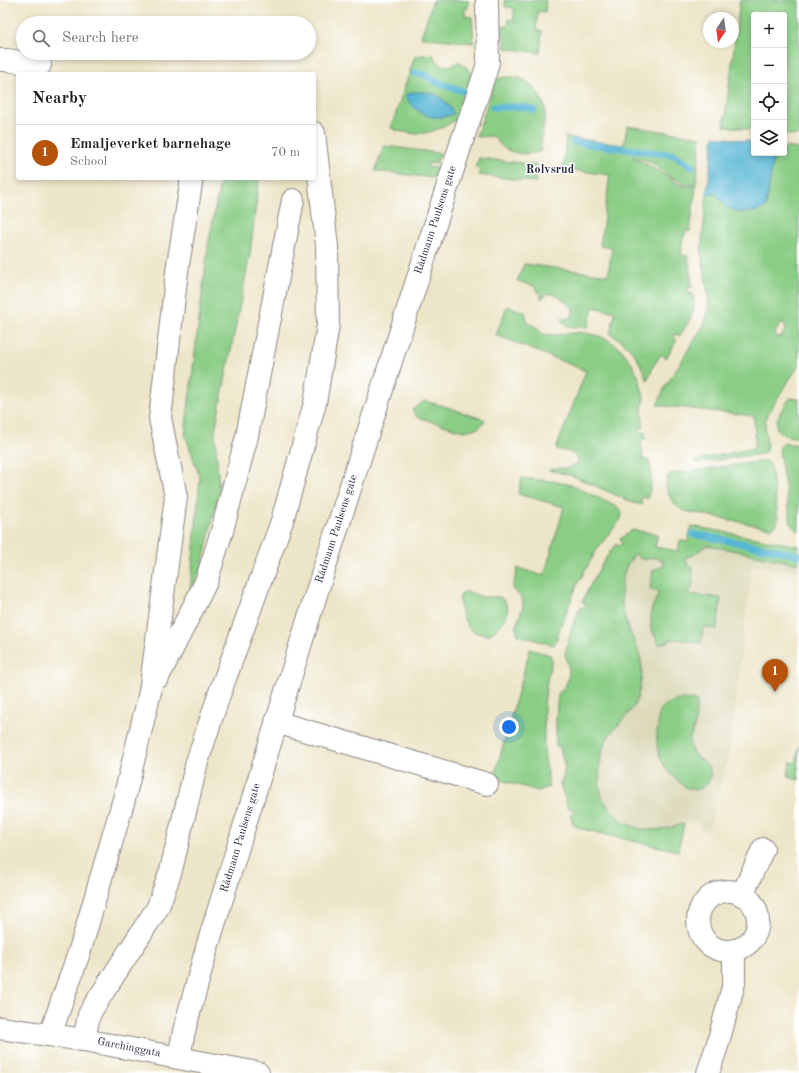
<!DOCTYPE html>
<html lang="en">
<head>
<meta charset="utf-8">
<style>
  :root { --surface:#fff; --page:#f2f2f2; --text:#202124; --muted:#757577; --line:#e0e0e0; --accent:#b45309 }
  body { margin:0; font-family:"Old Standard TT",serif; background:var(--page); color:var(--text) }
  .controls { position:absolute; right:12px; top:12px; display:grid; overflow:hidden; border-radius:4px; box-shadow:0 2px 6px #0003 }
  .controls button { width:36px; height:36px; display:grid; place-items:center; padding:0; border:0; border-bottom:1px solid var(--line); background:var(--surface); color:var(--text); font:20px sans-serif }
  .compass { position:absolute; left:703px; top:12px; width:36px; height:36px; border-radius:50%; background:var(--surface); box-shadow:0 2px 6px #0003; rotate:193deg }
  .you { position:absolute; left:509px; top:727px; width:14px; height:14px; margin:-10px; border:3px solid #fff; border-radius:50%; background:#1a73e8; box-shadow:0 0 0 6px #1a73e833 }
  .badge { display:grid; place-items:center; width:26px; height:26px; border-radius:50%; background:var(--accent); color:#fff; font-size:13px; font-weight:700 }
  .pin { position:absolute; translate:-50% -33px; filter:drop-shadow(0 1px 2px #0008) }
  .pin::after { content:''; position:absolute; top:21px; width:14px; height:12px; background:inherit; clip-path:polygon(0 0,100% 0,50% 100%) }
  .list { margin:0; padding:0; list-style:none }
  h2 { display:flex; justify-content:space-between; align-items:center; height:52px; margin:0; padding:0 16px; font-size:17px }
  h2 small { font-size:13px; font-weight:400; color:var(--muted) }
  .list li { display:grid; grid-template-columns:26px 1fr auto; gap:12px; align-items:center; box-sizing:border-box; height:56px; padding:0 16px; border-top:1px solid var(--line) }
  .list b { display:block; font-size:15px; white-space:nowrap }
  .list p { margin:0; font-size:13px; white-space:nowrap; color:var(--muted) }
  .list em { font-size:13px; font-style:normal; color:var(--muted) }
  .icon { flex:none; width:22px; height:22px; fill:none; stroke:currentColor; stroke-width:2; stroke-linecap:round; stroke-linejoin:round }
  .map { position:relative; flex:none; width:799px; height:1073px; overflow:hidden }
  .search { position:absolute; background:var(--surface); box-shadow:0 2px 6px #0003; left:16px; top:16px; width:300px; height:44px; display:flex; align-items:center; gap:10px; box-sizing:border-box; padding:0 14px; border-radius:22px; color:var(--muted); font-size:15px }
  .panel { position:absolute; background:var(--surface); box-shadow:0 2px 6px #0003; left:16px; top:72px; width:300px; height:108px; border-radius:4px }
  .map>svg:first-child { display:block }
  .built { fill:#dcd9b8 }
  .green { fill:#8acd85; stroke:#567860; fill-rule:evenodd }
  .water { fill:#55b5d4; stroke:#3c6c88 }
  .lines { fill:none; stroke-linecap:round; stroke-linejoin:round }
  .stream { stroke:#55b5d4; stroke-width:7 }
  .minor-casing { stroke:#888481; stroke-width:24 }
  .minor { stroke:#fff; stroke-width:22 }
  .labels { text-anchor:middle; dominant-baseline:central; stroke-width:3; stroke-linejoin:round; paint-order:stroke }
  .street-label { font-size:11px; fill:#22223b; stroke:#fff }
  .neighbourhood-label { font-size:12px; font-weight:bold; fill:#22223b; stroke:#fff }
</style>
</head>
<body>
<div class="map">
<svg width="799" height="1073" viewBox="0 0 799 1073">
  <rect width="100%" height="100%" fill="#fff"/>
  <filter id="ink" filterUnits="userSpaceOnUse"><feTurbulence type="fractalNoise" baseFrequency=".025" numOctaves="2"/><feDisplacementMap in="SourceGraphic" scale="8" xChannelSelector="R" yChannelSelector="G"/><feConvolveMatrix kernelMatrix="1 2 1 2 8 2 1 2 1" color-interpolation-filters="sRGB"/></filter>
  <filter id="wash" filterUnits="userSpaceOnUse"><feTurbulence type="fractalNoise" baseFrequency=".012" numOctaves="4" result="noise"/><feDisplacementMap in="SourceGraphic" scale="16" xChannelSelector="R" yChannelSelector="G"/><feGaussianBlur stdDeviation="0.9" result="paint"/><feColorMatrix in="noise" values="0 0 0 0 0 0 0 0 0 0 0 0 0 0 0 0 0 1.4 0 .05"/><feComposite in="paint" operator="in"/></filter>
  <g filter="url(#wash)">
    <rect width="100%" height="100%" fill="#ede5c7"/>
    <polygon class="built" points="680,540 799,564 799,571 752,566 729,755 708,831 699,829 699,823 690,823 656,830 643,830 633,827 625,823 616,817 604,800 600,788 599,773 600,761 603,749 607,738 633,707 637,698 640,685 642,667 639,651 636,643 630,633 623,614 621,590 623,576 627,565 636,553 655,547 678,551"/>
    <g class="green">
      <polygon points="433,0 468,0 468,8 465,8 465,16 472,17 474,43 421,37"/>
      <polygon points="505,0 546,0 545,12 538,11 536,30 542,31 540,53 505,48 505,37 503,36 502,26 508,26 509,19 514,20 514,8 505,7"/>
      <polygon points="740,0 799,0 799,136 784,134 784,15 754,15 754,130 724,126"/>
      <path d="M433,54C438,67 449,69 459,61L467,68L473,76L457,119L444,127L430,132L417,134L398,131L391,128L415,56Z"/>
      <path d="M505,77C522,76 532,81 540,97C542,100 544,104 545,108C546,117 541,142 540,152C520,156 505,154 493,136L476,137L496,79Z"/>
      <path d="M627,126L701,137L696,185L683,183L669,176L651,162L633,157V158L650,166L679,184L686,186H696L690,232L685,231V236H683L681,255L688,256L692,287L687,288L688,293H692C693,297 694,302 694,306C693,317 685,327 680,336L676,334L673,338L677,340L666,358L661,354L651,370L652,371L647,380C639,359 631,344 610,334L615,312L593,307L588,327C576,326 567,331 561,318C570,321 576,315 572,307C569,304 566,303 563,300C557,296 555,293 547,294L541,299V295L534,286L517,281L524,264L608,275L612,248L600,246L610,175L563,169L566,137L624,145Z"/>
      <polygon points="384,146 440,153 436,164 428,163 427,167 437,168 434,178 375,171"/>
      <path d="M784,147L799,149V365L766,416L765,430L767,445L766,451L762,454L696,463L695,460L755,448L754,416L657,405L664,389L703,326L706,319L708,311L709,301L701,251L707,195L716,194L763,208L766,206L774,153H784ZM781,323L785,324L786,328C784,332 782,338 776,337L775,333Z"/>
      <polygon points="479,158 538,165 536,182 478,175 481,169 475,168"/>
      <polygon points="221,178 259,178 250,254 215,431 219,491 202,567 190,592 200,478 185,434 208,246"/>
      <path d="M507,306L525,312L528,323L536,327L543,334L555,335L581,332L599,336L609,340L621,349L631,362L639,378L644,397L642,412L644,427L640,428V433L645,432L646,439L641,440L643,460H649C651,474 653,486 647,499L643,497L640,501L643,504L642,505L634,503L573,476L549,470C557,468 567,469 574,465C576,464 578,462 578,460C578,453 562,450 556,449L586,371L496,335Z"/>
      <path d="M790,398L799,399V437C794,437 787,437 783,434C767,427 784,407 790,398Z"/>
      <polygon points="424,401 444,406 485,420 479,428 463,431 417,417 412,410"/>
      <polygon points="784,443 799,445 799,531 796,530 791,524 779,450 780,447"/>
      <path d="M765,461L770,464L771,467L778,517C778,523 777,527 770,528L685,511C681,509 678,507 675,504C668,497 662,481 670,474Z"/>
      <path d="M522,478L552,481L572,485L619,508L622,513L621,519L597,549L577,585L560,628L555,644L553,645L518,635C511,621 530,609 520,596C518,593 514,591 512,589L518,568L544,576L564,507L518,494Z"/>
      <path d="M691,526L799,546V564L707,545L693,555L686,557L685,562L692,566L693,586L688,594L721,598L717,629L703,627L701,643L674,639L660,645L651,629V611L659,592L650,589L653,570L664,566L663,561C656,556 652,558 644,560L639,558L636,553C633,557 629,561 627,565C618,583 621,610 628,627C634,641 641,653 642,668C642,679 639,699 632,709C625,719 615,727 608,737C599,751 596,783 603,799C606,804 610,809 614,813C617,818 621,820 626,823C645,835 664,829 684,824L678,851L632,841L579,828L574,825L570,815L574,813L572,808L568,809L560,783C564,776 566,768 563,760C562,755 560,751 560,746L556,747V718L558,694L565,686L568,680L569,669L565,654L571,630L580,607L584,608L586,604L582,602C592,581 602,562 616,544L619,546L622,543L620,539L632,530L658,534L655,547L678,551L680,540L688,542Z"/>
      <path d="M464,592H468L483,597H500C517,609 502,628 488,635C481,634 473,633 468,627C464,622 458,602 460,596C461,594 462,594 464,592Z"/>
      <polygon points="530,649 550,655 552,659 547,681 544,704 544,750 549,787 538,791 494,778"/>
      <path d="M682,699L697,701C696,710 696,720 694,728C692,736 687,739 691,749C695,760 713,761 710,778C709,781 707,785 703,787C699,789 696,790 691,789C683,788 667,771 663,763C656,751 656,738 658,725C658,719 658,712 663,707C667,703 676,701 682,699Z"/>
      <polygon points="799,746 798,766 799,780 788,777 790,762 796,763"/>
    </g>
    <g class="water">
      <path d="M414,92C434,91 444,96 454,114C432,122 416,115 405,95Z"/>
      <polygon points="714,136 754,142 754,153 774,153 766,207 757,211 741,213 728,208 716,194 707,195"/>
    </g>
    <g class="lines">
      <g class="stream">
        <polyline points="414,73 426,75 436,82 463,91"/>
        <polyline points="493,107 524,107 534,110"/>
        <polyline points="573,142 675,155 692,167"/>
        <polyline points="693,534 771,549 799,555"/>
      </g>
    </g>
  </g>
  <g filter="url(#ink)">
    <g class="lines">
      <defs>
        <g id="minor">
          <polyline points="0,60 7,60 40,65"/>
          <polyline points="158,677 206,582 222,531 247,436 293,200"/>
          <polyline points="276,722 487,784"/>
          <circle cx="728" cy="921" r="30"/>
          <polyline points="742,895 763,849"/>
          <polyline points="0,1028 84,1040 258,1073"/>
          <polyline points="50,1035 80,950 124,799 150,692 176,497 160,418 177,271 192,178"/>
          <polyline points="84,1040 89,1015 92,1009 158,907 171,870 197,762 219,695 282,521 315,403 328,325 327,246 314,133"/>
          <polyline points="179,1057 184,1031 208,944 318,588 462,141 486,70 488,62 487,0"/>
          <polyline points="708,1073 718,1043 734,983 734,950"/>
        </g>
      </defs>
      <use href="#minor" class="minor-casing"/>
      <use href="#minor" class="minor"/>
    </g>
  </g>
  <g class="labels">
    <g class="street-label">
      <text transform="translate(436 220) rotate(-72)">Rådmann Paulsens gate</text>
      <text transform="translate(337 529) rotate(-72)">Rådmann Paulsens gate</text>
      <text transform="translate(241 838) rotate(-73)">Rådmann Paulsens gate</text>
      <text transform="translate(129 1048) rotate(11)">Garchinggata</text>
    </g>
    <g class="neighbourhood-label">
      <text x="550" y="170">Rolvsrud</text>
    </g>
  </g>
</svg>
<div class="controls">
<button>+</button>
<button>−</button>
<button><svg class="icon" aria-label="locate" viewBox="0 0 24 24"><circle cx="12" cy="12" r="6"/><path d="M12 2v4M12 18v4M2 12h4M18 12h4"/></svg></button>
<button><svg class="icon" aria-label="layers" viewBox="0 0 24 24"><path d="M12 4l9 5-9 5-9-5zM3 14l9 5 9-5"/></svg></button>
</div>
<svg class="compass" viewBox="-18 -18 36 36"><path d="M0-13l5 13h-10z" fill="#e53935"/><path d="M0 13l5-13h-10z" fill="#757577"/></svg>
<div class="you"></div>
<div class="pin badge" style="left:775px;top:692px">1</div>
<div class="search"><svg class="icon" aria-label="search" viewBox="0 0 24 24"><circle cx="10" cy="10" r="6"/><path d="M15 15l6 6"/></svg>Search here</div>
<section class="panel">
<h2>Nearby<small></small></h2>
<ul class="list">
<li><span class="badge">1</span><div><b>Emaljeverket barnehage</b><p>School</p></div><em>70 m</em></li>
</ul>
</section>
</div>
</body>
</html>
